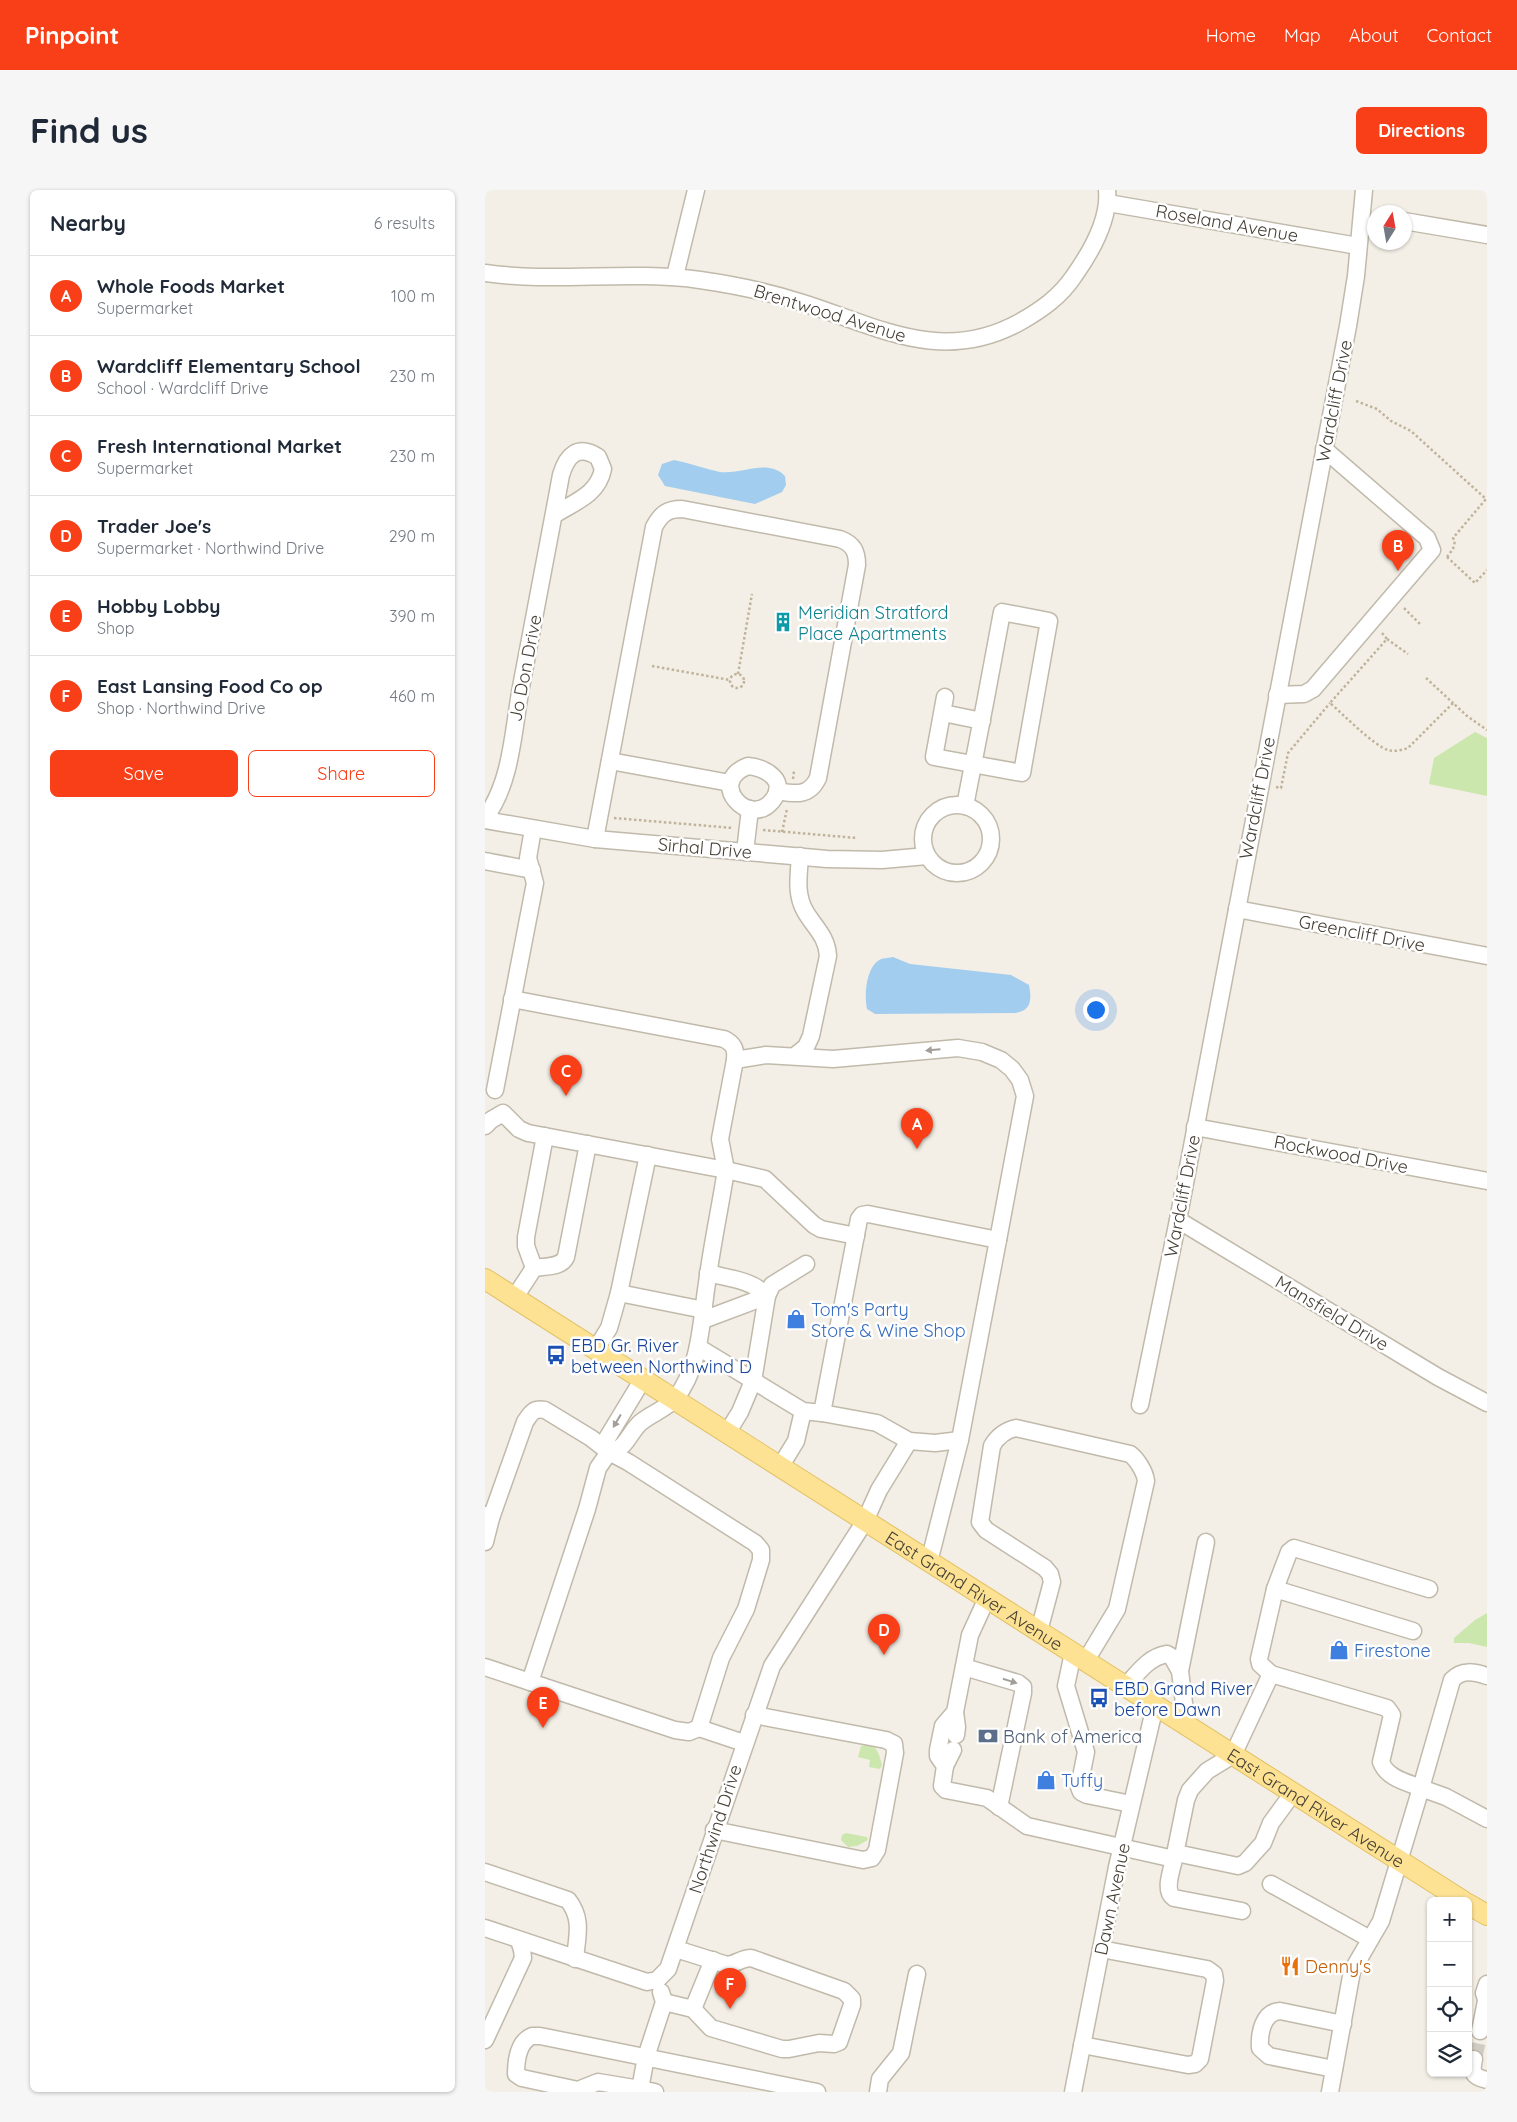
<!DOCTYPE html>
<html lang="en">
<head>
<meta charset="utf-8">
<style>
  :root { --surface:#fff; --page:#f6f6f7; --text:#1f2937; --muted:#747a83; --line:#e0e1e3; --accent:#f83f17 }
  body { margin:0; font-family:Quicksand,sans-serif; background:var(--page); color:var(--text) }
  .controls { position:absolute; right:15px; bottom:15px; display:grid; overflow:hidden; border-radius:8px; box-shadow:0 1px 4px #0004 }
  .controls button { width:45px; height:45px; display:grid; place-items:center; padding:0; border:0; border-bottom:1px solid var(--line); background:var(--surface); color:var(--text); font:25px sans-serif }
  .compass { position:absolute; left:882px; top:15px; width:45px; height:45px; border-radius:50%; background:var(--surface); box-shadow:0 1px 4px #0004; rotate:11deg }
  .you { position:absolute; left:610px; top:819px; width:18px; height:18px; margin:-12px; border:4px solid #fff; border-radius:50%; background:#1a73e8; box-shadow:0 0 0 8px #1a73e833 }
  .badge { display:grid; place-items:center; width:32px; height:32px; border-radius:50%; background:var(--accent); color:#fff; font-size:16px; font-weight:700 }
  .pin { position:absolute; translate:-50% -41px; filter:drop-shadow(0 1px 2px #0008) }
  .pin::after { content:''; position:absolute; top:26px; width:18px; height:15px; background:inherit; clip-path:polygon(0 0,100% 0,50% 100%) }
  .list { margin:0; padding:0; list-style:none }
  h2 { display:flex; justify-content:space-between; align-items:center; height:65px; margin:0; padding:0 20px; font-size:21px }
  h2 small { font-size:16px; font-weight:400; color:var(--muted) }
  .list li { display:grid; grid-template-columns:32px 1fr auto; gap:15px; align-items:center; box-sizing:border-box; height:80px; padding:0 20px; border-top:1px solid var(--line) }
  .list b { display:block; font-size:19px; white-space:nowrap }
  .list p { margin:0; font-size:16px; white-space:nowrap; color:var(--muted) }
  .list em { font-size:16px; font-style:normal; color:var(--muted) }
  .actions { display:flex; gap:10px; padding:15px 20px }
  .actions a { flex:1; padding:11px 0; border:1px solid var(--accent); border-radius:8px; text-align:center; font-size:18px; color:var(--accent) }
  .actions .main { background:var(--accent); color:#fff }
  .icon { flex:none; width:28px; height:28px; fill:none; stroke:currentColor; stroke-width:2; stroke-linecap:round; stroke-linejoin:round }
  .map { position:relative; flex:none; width:1002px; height:1902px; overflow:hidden; border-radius:8px }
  header { display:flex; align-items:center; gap:30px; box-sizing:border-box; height:70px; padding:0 25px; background:var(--accent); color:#fff }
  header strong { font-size:24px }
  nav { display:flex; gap:28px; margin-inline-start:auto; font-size:18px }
  .intro { display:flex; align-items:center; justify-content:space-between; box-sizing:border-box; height:120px; padding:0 30px }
  h1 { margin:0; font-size:35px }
  .button { padding:12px 22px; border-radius:8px; background:var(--accent); color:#fff; font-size:18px; font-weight:700 }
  main { display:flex; gap:30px; padding:0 30px }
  aside { flex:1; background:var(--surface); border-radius:8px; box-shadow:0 1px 4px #0004 }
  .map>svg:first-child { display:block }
  .green { fill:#cce7ae }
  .water { fill:#a2cdef }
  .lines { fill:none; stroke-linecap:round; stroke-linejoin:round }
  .minor-tunnel { stroke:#d0ccc3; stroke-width:16; stroke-dasharray:16 8; stroke-linecap:butt }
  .minor-casing { stroke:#c1baab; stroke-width:19 }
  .major-casing { stroke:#e2c064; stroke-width:22 }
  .path { stroke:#c0b39a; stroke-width:2.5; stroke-dasharray:2.5 2.5; stroke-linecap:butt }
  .minor { stroke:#fff; stroke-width:16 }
  .major { stroke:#fde294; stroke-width:20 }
  .oneway { fill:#a29f9a }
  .labels { text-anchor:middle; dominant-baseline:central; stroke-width:5; stroke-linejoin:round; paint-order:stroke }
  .street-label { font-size:18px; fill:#453f35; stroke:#fff }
  .culture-label { font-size:18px; fill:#0d838f; stroke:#fff; text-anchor:start }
  .shop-label { font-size:18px; fill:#366cbe; stroke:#fff; text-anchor:start }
  .transit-label { font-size:18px; fill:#164399; stroke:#fff; text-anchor:start }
  .service-label { font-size:18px; fill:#4e5e75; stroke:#fff; text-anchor:start }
  .food-label { font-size:18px; fill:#c56008; stroke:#fff; text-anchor:start }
</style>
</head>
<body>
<header>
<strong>Pinpoint</strong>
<nav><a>Home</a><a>Map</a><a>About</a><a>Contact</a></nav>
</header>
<div class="intro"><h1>Find us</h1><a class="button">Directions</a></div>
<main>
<aside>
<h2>Nearby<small>6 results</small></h2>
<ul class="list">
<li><span class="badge">A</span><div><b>Whole Foods Market</b><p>Supermarket</p></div><em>100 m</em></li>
<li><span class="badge">B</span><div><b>Wardcliff Elementary School</b><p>School · Wardcliff Drive</p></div><em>230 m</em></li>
<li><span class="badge">C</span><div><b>Fresh International Market</b><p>Supermarket</p></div><em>230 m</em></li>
<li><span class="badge">D</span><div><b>Trader Joe's</b><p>Supermarket · Northwind Drive</p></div><em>290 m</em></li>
<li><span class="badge">E</span><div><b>Hobby Lobby</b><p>Shop</p></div><em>390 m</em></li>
<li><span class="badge">F</span><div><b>East Lansing Food Co op</b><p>Shop · Northwind Drive</p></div><em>460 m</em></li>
</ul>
<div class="actions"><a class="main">Save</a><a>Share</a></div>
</aside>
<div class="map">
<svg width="1002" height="1902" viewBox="0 0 1002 1902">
  <rect width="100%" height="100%" fill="#f3efe6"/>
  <g class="green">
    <polygon points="990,542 1002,548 1002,606 944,594 949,568"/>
    <polygon points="1002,1423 1002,1457 984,1453 969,1453 969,1448 990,1430"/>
    <path d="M385,1554C393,1558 395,1567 397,1575L395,1579L384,1577L385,1570L373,1567L376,1556Z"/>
    <polygon points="361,1643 382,1647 383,1650 372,1656 363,1657 356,1650 357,1645"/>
  </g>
  <g class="water">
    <path d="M189,270C205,273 220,279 235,282C257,285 282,268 300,286L301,295L297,302L270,314L180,296L173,285L177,274Z"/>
    <path d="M408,767L425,774L526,785L544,795C547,810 546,821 530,823L390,824L382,819C379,805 381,776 396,769C399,768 405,768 408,767Z"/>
  </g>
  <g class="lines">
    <polyline class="minor-tunnel" points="989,1869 995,1841"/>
    <defs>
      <g id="minor">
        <polyline points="623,13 873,56"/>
        <polyline points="919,31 1002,45"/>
        <path d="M0,83C71,93 144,80 215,90C250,95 284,102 318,113C394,137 457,175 535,132C556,120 575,107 589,86C606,62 625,30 622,0"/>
        <polyline points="190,86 211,0"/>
        <polyline points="792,505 819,504 828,499 947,360 942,348 839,259"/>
        <path d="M460,507L449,567L537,583L564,431L517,422C505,487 493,551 480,616"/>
        <polyline points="458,523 497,531"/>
        <polyline points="125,571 245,593"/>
        <path d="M263,576C281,578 304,591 287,611C264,639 221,592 263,576Z"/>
        <circle cx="472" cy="649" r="34"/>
        <path d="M0,628C27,592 28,540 36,497C49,427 63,356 76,285C82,265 93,254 113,267L118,279C113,305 89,312 69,325"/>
        <polyline points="0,630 110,649 342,669 397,670 442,666"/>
        <path d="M110,649L169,337C176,324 182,319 197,319L355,349C368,354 372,361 372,375L333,588C324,607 310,604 292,601"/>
        <polyline points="260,662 265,619"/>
        <polyline points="0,671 47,680"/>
        <polyline points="752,719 1002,766"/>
        <path d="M311,865L321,857L326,846L343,766C342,746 329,737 320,721C310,704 314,684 315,666"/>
        <polyline points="250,870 281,865 348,869 473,858 497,862 516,870 527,879 535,890 540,906 513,1050"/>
        <polyline points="10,900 50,693 43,668 48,639"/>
        <path d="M0,936L6,930L18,923L34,939L43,943L241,980L235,949L250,870C251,859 249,854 239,849L27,809"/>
        <polyline points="710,937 1002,991"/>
        <polyline points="693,1030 953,1187 1002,1213"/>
        <polyline points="49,1078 41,1056 41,1047 60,946"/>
        <path d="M223,1083C242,1088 268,1090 282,1106L268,1191L255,1222L242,1243"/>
        <polyline points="134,1103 219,1120"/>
        <path d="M30,1107L49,1078C60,1076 76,1078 81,1067L103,954"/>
        <polyline points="218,1130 282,1106 287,1095 321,1074"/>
        <polyline points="213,1157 318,1221 337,1223"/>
        <polyline points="111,1159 124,1138 134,1103 163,965"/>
        <path d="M158,1189L121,1250L120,1256L124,1262C140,1261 144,1243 155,1233C165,1224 181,1219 190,1209C216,1177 216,1131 222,1093C227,1055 235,1018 241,980L280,989L329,1035L336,1039L371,1046"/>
        <polyline points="655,1215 693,1030 863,136 871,86 879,0"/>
        <polyline points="424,1251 450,1253 475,1250"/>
        <polyline points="124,1262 113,1278 102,1319 45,1492 190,1540 204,1542 214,1538 259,1553"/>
        <polyline points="295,1277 311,1251 318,1221"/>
        <path d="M0,1325L6,1328L40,1232C46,1223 48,1218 60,1220L106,1248L124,1262L143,1272L270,1353L276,1360V1370L261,1419L236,1468L214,1538"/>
        <polyline points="0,1352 6,1328"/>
        <polyline points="790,1399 804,1362 809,1358 944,1399"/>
        <path d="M502,1408L485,1445L470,1522L458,1536L453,1560V1566L460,1576L457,1596L461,1600L502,1608L542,1636L689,1669L701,1610L705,1600L722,1581L748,1565L786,1484L902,1518L907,1525L896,1572C902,1588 921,1592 936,1598L896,1731L867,1781L845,1902"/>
        <path d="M554,1441L567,1392L565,1384L560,1378L501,1340L495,1332L507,1256C512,1247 521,1240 531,1238L645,1264C652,1269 660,1282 661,1291L632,1419L600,1472"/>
        <polyline points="588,1463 581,1496 601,1562 594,1597 596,1602 602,1605 646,1614"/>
        <polyline points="0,1477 45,1492"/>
        <polyline points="479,1477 533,1493 538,1497 538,1503 514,1617"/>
        <polyline points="786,1484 775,1474 774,1469 790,1399 928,1441"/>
        <path d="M1002,1486C989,1482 977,1479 967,1490L936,1598L961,1607L1002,1629"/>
        <path d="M640,1497C652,1484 663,1467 682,1464L687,1467L695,1481"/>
        <polyline points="470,1522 472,1537 471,1545"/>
        <polyline points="702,1537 695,1481 721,1352"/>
        <polyline points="460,1576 468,1560"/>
        <polyline points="229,1640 378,1670 387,1668 392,1660 410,1563 409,1554 401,1550 269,1525"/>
        <polyline points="691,1663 753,1676 760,1673 778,1653 786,1633 808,1603"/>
        <path d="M689,1669C687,1680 678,1701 689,1708L757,1721"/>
        <path d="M0,1682L83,1710C98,1729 92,1746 90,1769"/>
        <polyline points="786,1694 885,1749"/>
        <polyline points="0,1738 162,1792 172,1790 183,1779 287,1476 380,1331 394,1300 424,1251 392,1233 337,1223 374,1029 377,1025 383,1024 513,1050 475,1250 444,1372"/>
        <polyline points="1002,1794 999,1803 1002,1812"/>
        <path d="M179,1812L208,1819L226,1838L297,1859H304L334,1853L349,1854L354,1852L367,1815V1809L359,1801L266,1768C257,1768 251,1774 242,1775L191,1759"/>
        <polyline points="208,1819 228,1770"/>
        <polyline points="995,1841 1001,1811"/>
        <polyline points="0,1850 38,1768 37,1760 34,1750"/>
        <polyline points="597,1855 703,1875 710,1874 715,1869 730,1791 729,1784 722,1779 616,1759"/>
        <path d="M989,1869C986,1883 988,1887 1002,1890"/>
        <path d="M849,1879L784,1866L775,1858C774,1843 778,1822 795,1821L858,1834"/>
        <path d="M155,1899L113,1892L93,1900L37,1888L31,1884C31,1871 33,1852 47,1846H55L332,1902"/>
        <polyline points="170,1902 155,1899 161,1867 179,1812 176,1802"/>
        <polyline points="393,1902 395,1889 416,1863 432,1784"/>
        <polyline points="588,1902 632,1677 670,1516"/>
      </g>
      <g id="major">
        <path id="s1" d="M0,1089L978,1711"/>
        <polyline points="983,1714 1002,1725"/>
      </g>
    </defs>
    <use href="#minor" class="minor-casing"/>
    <use href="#major" class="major-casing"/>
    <g class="path">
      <polyline points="871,211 892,219 906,231 926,241 1001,309 968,348 970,351 968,359 962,367"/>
      <polyline points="962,367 990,393 1002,380"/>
      <polyline points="919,418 935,434"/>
      <path d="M897,443L902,449L845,513C859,525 888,555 903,560C910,562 917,560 923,558L968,513L982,526L1002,540"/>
      <polyline points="902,449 923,464"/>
      <polyline points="167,476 245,490"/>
      <circle cx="252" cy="491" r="7"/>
      <polyline points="253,484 267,404"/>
      <polyline points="941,488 968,513"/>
      <polyline points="308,589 309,581"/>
      <polyline points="791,597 796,598 803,563 845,513"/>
      <polyline points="129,628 248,638"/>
      <polyline points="278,640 372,648"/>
      <polyline points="297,642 302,619"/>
    </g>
    <use href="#minor" class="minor"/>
    <use href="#major" class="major"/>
  </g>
  <defs><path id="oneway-solid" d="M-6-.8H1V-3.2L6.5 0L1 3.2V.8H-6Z" transform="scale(1.25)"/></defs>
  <g class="oneway">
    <use href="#oneway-solid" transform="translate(448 860) rotate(175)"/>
    <use href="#oneway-solid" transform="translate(132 1231) rotate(121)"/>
    <use href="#oneway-solid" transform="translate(525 1491) rotate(18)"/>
  </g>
  <defs>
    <symbol id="building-bare" viewBox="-9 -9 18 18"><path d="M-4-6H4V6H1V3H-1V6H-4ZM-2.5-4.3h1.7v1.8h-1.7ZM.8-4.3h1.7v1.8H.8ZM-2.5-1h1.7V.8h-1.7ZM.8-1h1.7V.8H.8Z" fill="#0f9aa8" stroke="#fff" stroke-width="2.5" paint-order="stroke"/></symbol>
    <symbol id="shop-bare" viewBox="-9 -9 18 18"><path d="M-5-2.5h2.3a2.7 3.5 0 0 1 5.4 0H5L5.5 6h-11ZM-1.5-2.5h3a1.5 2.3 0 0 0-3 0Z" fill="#3f7fe0" stroke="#fff" stroke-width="2.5" paint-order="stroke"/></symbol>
    <symbol id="bus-bare" viewBox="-9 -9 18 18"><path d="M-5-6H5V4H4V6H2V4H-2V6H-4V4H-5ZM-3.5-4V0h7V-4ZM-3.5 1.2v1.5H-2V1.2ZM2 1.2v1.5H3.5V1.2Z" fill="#1a4fb4" stroke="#fff" stroke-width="2.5" paint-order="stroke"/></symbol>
    <symbol id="bank-bare" viewBox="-9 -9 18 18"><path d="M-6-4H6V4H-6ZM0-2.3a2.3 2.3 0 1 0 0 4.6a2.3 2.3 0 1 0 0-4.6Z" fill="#5c6f8a" stroke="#fff" stroke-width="2.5" paint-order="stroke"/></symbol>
    <symbol id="restaurant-bare" viewBox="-9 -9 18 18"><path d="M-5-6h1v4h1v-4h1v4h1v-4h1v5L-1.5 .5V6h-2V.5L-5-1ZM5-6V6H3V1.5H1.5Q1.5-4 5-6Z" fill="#e8710a" stroke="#fff" stroke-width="2.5" paint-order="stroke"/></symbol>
  </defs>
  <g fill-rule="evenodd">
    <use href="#building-bare" x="284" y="418" width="28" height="28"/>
    <use href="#shop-bare" x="297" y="1115" width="28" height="28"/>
    <use href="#bus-bare" x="57" y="1151" width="28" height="28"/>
    <use href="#shop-bare" x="840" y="1446" width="28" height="28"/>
    <use href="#bus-bare" x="600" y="1494" width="28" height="28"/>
    <use href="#bank-bare" x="489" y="1532" width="28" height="28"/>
    <use href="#shop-bare" x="547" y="1576" width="28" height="28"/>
    <use href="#restaurant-bare" x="791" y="1762" width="28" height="28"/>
  </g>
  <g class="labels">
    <g class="street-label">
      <text transform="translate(742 33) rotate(10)">Roseland Avenue</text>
      <text transform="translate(345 123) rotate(17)">Brentwood Avenue</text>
      <text transform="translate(849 211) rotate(-79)">Wardcliff Drive</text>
      <text transform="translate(40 478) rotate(-79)">Jo Don Drive</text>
      <text transform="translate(772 608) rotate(-79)">Wardcliff Drive</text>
      <text transform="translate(220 658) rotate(5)">Sirhal Drive</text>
      <text transform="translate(877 743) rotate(11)">Greencliff Drive</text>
      <text transform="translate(856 964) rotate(11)">Rockwood Drive</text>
      <text transform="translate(697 1006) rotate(-79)">Wardcliff Drive</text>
      <text transform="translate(847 1123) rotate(31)">Mansfield Drive</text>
      <text stroke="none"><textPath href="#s1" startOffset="580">East Grand River Avenue</textPath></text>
      <text stroke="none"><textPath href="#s1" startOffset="985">East Grand River Avenue</textPath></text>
      <text transform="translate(230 1639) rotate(-72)">Northwind Drive</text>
      <text transform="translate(627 1709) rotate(-78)">Dawn Avenue</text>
    </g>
    <g class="culture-label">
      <text x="313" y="422">Meridian Stratford<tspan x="313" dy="21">Place Apartments</tspan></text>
    </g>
    <g class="shop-label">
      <text x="326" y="1119">Tom's Party<tspan x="326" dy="21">Store &amp; Wine Shop</tspan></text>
      <text x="869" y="1460">Firestone</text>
      <text x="576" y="1590">Tuffy</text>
    </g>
    <g class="transit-label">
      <text x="86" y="1155">EBD Gr. River<tspan x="86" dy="21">between Northwind D</tspan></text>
      <text x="629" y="1498">EBD Grand River<tspan x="629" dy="21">before Dawn</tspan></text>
    </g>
    <g class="service-label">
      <text x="518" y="1546">Bank of America</text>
    </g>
    <g class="food-label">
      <text x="820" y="1776">Denny's</text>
    </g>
  </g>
</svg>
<div class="controls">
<button>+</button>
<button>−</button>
<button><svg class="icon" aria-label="locate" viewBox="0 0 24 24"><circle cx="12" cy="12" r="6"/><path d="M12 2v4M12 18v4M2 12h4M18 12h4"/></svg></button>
<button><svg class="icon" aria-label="layers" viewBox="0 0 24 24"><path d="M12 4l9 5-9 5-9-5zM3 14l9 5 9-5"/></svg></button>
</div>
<svg class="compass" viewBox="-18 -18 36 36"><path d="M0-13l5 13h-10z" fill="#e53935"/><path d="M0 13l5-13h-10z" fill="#747a83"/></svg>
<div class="you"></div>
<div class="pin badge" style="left:432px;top:959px">A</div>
<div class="pin badge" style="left:913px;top:381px">B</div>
<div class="pin badge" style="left:81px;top:906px">C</div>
<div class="pin badge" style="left:399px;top:1465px">D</div>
<div class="pin badge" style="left:58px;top:1538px">E</div>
<div class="pin badge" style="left:245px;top:1819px">F</div>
</div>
</main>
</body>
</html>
